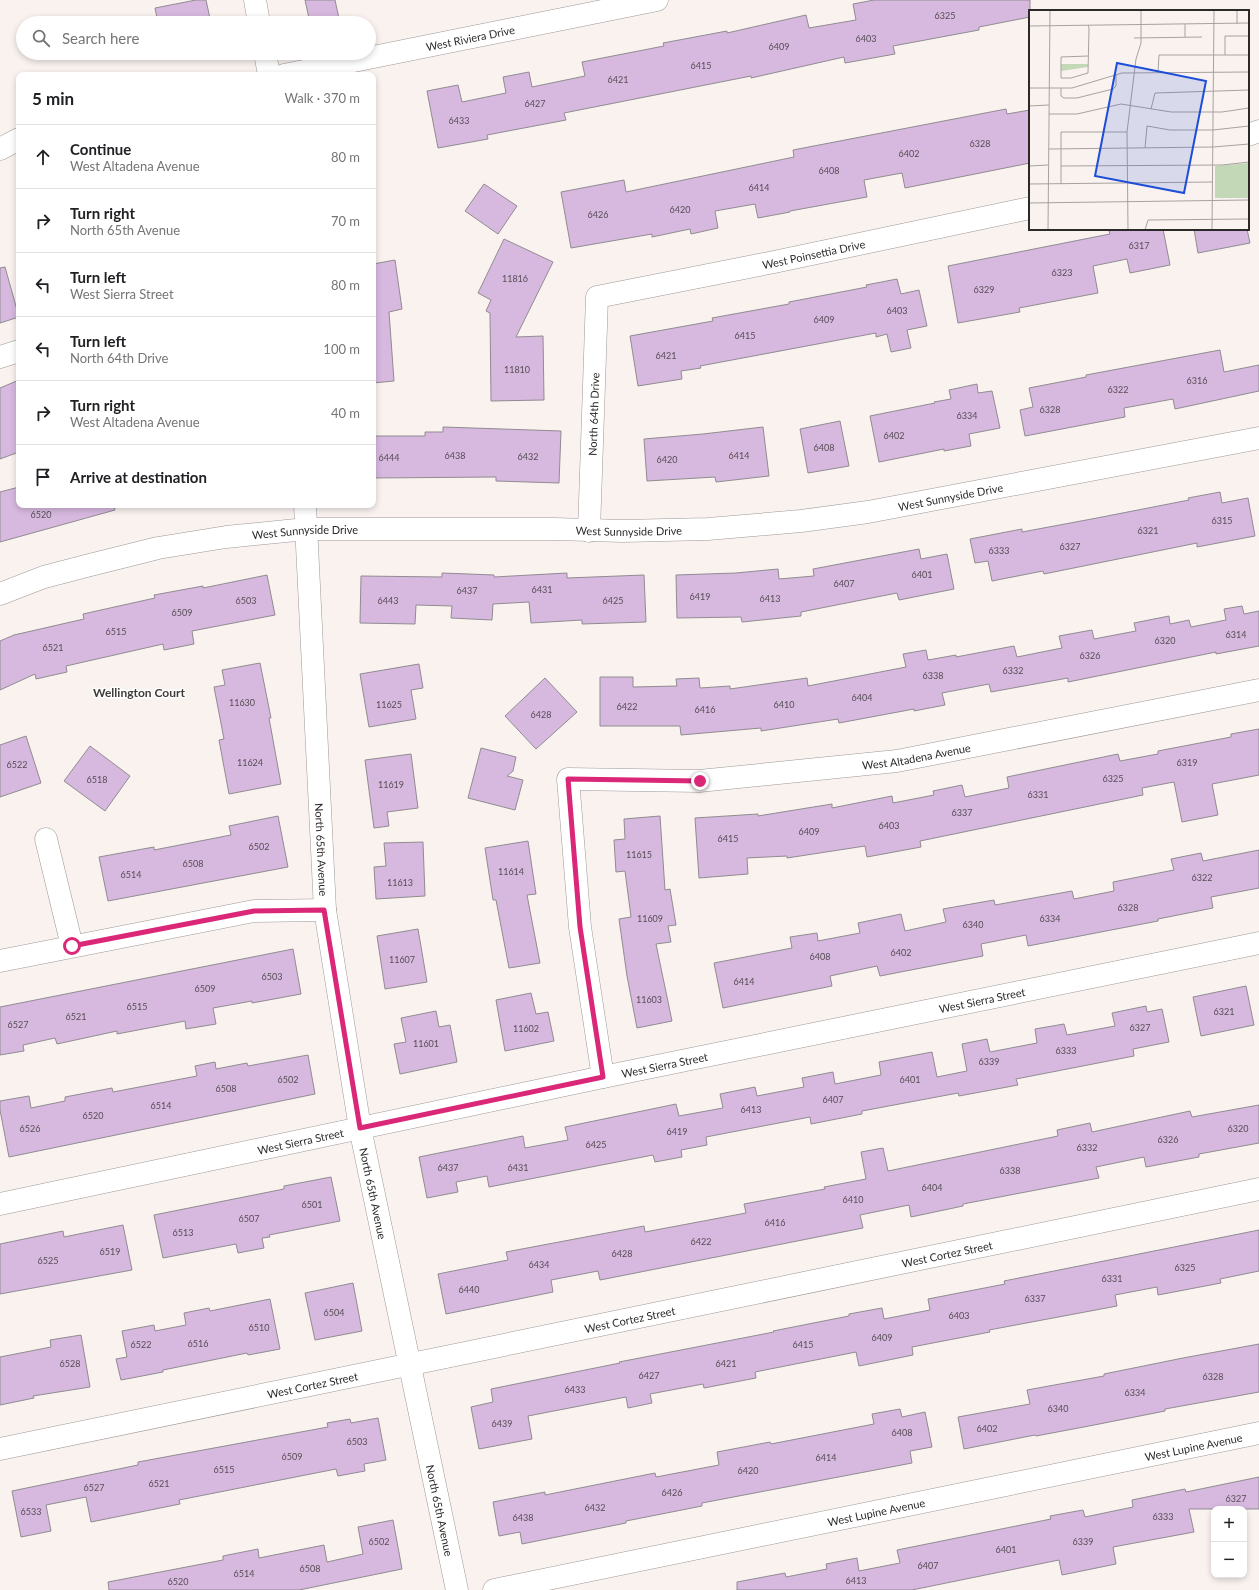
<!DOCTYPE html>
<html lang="en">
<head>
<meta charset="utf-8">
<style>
  :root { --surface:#fff; --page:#f2f2f2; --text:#202124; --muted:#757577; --line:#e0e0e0 }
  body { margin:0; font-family:Lato,sans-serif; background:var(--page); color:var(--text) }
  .controls { position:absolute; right:12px; bottom:12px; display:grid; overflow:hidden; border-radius:8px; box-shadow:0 2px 6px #0003 }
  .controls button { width:36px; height:36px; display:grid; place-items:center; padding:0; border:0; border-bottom:1px solid var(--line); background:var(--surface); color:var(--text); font:20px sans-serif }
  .stop { position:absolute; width:12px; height:12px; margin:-9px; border:3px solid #db2777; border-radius:50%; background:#fff }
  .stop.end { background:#db2777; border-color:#fff; box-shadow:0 1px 4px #0008 }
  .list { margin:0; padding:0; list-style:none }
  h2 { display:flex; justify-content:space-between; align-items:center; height:52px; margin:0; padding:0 16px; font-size:17px }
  h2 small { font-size:13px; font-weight:400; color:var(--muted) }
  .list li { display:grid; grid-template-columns:26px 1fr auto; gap:12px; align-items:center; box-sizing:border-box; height:64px; padding:0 16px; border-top:1px solid var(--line) }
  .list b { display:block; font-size:15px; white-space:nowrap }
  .list p { margin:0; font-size:13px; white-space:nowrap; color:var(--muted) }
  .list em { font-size:13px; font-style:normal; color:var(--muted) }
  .icon { flex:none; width:22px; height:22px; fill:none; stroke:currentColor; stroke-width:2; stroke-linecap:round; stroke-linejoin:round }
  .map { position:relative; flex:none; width:1259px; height:1590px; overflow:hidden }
  .search { position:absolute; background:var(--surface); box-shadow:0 2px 6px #0003; left:16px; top:16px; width:360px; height:44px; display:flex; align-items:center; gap:10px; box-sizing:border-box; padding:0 14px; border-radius:22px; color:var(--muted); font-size:15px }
  .panel { position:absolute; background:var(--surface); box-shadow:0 2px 6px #0003; left:16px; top:72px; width:360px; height:436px; border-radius:8px }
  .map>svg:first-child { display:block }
  .building { fill:#d7b8df; stroke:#908c91 }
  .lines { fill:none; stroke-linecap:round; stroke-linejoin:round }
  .street-casing { stroke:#9e9896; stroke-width:23 }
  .street { stroke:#fff; stroke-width:22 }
  .route { stroke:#db2777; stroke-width:5 }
  .labels { text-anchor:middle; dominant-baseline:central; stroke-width:3; stroke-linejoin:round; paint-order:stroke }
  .number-label { font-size:9px; fill:#574e56 }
  .street-label { font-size:11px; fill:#2c2a29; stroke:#fff }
  .neighbourhood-label { font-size:12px; font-weight:bold; fill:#413c3a; stroke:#fff }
  .inset-road { fill:none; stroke:#a7a2a0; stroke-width:1 }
  .view { fill:#1d4ed8; fill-opacity:0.15; stroke:#1d4ed8; stroke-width:2 }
  .inset-edge { fill:none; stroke:#2c2a29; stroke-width:2 }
</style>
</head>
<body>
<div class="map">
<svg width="1259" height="1590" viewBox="0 0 1259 1590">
  <rect width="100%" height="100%" fill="#f9f2ef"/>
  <g class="building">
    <polygon points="196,0 206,0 211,23 158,23 155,8"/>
    <polygon points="305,0 335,0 340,23 310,23"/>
    <polygon points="874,0 1030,0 1030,17 979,27 979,30 893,46 895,54 845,63 844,57 751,78 751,76 564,113 566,120 487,135 488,139 438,148 427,91 458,85 462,102 506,93 503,77 529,72 532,87 585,76 582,62 664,46 663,43 727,31 727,33 806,15 809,28 856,20 853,4"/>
    <polygon points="1006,109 1007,114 1030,110 1030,163 905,188 902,173 864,180 867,197 790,211 790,212 758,218 755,204 715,211 718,228 691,234 690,229 652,237 652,234 571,248 561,192 624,180 626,192 794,157 793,150"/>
    <polygon points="484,184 517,206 498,234 465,211"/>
    <polygon points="1119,229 1163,229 1170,265 1130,273 1127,259 1093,266 1098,293 1019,308 1020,312 958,323 948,266 1110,234 1109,231"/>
    <polygon points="1194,229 1247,229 1250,243 1198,253"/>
    <polygon points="504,239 553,262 516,337 543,336 544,400 491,401 490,313 486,311 491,300 478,293"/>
    <polygon points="395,260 402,309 389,312 394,381 373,383 373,264"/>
    <polygon points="5,267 19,317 0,323 0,268"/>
    <polygon points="897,279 901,294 919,290 927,326 907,330 911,348 891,352 887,334 876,337 876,333 700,366 701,368 681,371 682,379 638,386 630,336 713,321 712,318 789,304 789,302 867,287 866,285"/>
    <polygon points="1220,350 1224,372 1259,365 1259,391 1175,409 1173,399 1124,408 1125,417 1025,436 1020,410 1033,407 1029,388 1086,377 1086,375"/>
    <polygon points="19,380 19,452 0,459 0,388"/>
    <polygon points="977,384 978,393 992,391 1000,428 969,434 971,446 944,451 944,449 879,462 870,416 935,403 934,402 951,399 949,390"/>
    <polygon points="840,421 849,466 808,473 800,429"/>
    <polygon points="443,427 561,431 559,483 496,481 496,477 373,478 373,436 425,436 425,432 443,432"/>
    <polygon points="763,427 769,476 716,482 715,477 647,481 644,439 703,434"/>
    <polygon points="19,487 19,505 114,505 115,510 0,542 0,492"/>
    <polygon points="1220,492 1222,503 1248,498 1255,536 1197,547 1197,543 1044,574 1043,571 992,581 988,561 975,563 970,539 1022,529 1022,532 1097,518 1189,500 1188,498"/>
    <polygon points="919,549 921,559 947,554 954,589 899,600 897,593 801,612 801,616 742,622 741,617 677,618 676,575 736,573 778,569 779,579 814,576 813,569"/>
    <polygon points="442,573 494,575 494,577 567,573 567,578 644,575 646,622 582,624 582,620 531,623 529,602 493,604 492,620 451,618 452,606 416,605 415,624 360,623 361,576 442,577"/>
    <polygon points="267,575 275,615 192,631 194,644 164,650 163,644 66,666 67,672 36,679 35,674 0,690 0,641 14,635 84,619 83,614 155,598 154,595 203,586 203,588"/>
    <polygon points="1242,606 1244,614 1259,611 1259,646 1216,654 1216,652 1068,682 1068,678 991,692 989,684 942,693 945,705 914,711 914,709 839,723 838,719 761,731 761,728 681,735 680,726 600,726 600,677 633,677 633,687 677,686 676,679 699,678 700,688 730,686 730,689 807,678 808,686 906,667 903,654 926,650 928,660 956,655 956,657 1014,646 1017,657 1062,648 1059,636 1092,630 1094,639 1136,631 1134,623 1169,616 1170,624 1189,620 1191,627 1226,620 1224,609"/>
    <polygon points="260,663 271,718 269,718 281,784 229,794 219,740 224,739 214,687 225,685 222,670"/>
    <polygon points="419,664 423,688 411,690 416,719 369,727 360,674"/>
    <polygon points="545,678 577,712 536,749 505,716"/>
    <polygon points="1259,729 1259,775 1212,784 1218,815 1182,822 1174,782 1142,788 1143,795 920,841 921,847 867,857 865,846 787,858 787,856 747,858 748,874 699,878 695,818 758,814 758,816 832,804 832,808 892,796 893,803 934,795 933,791 962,785 965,797 1009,788 1007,777 1118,754 1120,761 1158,754 1158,751 1231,737 1231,734"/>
    <polygon points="26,736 41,783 0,797 0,745"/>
    <polygon points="90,746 130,776 105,811 64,781"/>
    <polygon points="481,748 516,757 513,771 507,776 523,780 515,810 468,798"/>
    <polygon points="411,754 418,808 387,812 389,826 374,828 365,760"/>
    <polygon points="278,816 288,867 108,901 99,857 154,847 154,850 231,835 229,826"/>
    <polygon points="660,816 665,890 670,889 676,925 668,926 671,942 656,944 672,1021 637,1028 627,976 619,919 631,917 625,871 616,872 614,840 625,839 624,819"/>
    <polygon points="528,841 536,894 527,895 540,963 509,968 496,900 493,900 485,848"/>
    <polygon points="423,842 425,896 376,899 374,867 386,866 384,843"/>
    <polygon points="1259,850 1259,888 1211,897 1213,908 1158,919 1158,921 1028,946 1026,935 981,944 983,956 880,976 877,966 830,976 832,986 723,1008 714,963 792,948 790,937 817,933 818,941 860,933 858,923 901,914 905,931 946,922 943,909 994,900 995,905 1072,891 1074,899 1114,891 1113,882 1174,870 1171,859 1201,853 1203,861"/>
    <polygon points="418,929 427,982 385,989 377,936"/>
    <polygon points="293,949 301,994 252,1003 252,1001 213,1008 216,1024 186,1029 185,1021 117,1034 117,1031 57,1044 55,1038 23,1045 24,1051 0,1055 0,1007"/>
    <polygon points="1246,986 1254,1025 1201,1036 1193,997"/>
    <polygon points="531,993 536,1014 548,1012 554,1041 505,1051 496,1000"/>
    <polygon points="1146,1006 1147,1012 1162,1009 1169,1042 1133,1049 1134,1056 1016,1079 1018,1085 959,1096 958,1093 862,1111 862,1114 811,1124 810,1117 706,1137 707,1145 681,1150 682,1157 655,1162 653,1155 489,1187 487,1176 456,1182 458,1192 427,1198 419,1157 523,1136 525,1148 568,1140 565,1127 676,1104 679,1116 723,1108 720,1094 755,1087 757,1096 804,1087 802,1078 833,1072 835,1084 881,1075 879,1062 932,1052 937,1077 967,1071 962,1044 987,1039 990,1052 1037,1043 1035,1029 1064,1024 1067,1035 1115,1026 1112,1013"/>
    <polygon points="436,1011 439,1027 450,1025 457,1062 400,1074 394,1044 406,1042 401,1018"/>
    <polygon points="308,1055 315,1094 9,1157 0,1110 0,1101 29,1096 31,1108 65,1101 65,1097 112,1088 113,1092 197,1076 195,1066 215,1062 216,1069 247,1063 248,1066"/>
    <polygon points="1259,1105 1259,1143 1199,1154 1199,1157 1146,1167 1144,1157 1096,1167 1099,1178 963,1204 963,1206 911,1217 909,1205 860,1215 863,1228 600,1280 598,1271 551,1280 553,1292 446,1314 438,1274 508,1260 506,1252 644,1226 645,1232 746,1213 744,1204 825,1189 824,1187 866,1179 861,1152 883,1148 888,1171 1058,1136 1057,1130 1090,1123 1092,1132 1190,1111 1192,1117"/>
    <polygon points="331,1177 340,1221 269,1235 270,1237 262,1238 264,1248 238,1253 236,1244 163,1258 154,1215 284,1189 284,1186"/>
    <polygon points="123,1225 132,1270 0,1294 0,1244 63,1231 64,1237"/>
    <polygon points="1259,1230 1259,1271 1220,1279 1221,1283 1158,1295 1157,1287 1115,1295 1117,1306 989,1330 990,1332 912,1347 913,1355 859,1366 856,1352 755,1372 756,1378 704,1388 703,1384 650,1394 652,1403 628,1408 626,1397 528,1416 532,1439 479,1449 471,1407 493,1402 491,1389 620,1363 619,1362 774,1332 773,1331 849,1316 849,1314 882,1308 884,1319 930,1310 928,1299 1005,1284 1004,1281"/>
    <polygon points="353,1283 362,1331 315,1340 305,1293"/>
    <polygon points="270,1299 280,1349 248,1355 247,1353 163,1370 163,1372 121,1380 116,1359 127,1357 122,1331 154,1325 155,1331 186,1325 184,1313 209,1308 210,1311"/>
    <polygon points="81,1335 90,1387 33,1396 34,1398 0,1405 0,1357 51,1347 50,1340"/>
    <polygon points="1259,1344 1259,1392 1165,1409 1165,1411 1089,1426 1036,1436 1035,1435 964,1449 958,1417 1030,1404 1027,1390 1104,1376 1104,1374 1183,1358"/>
    <polygon points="900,1409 902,1417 925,1412 932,1447 910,1451 912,1463 702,1503 702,1506 626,1521 626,1523 522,1544 520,1532 499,1536 493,1502 545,1492 545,1495 655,1473 656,1477 719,1465 717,1452 770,1442 771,1444 874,1424 872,1414"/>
    <polygon points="378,1418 386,1460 364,1464 365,1471 338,1476 336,1469 179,1500 180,1504 91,1522 86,1497 46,1505 51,1531 21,1537 12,1491 138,1465 138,1462 328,1427 327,1423 350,1419 351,1423"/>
    <polygon points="1259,1477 1259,1509 1189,1509 1194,1532 1113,1547 1116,1564 1062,1575 1059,1560 912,1590 737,1590 737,1582 785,1573 786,1577 827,1569 826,1564 857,1558 859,1571 900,1563 897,1550 1051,1519 1050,1516 1083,1510 1085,1517 1133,1507 1132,1500 1185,1489 1186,1492"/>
    <polygon points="393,1520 402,1569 299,1590 109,1590 108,1582 223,1560 223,1556 258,1549 259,1558 324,1545 327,1562 363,1554 358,1527"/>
  </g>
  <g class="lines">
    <defs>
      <g id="street">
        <polyline points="255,0 259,23"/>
        <polyline points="265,53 269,75"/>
        <path id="s1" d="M284,75L657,0"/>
        <polyline points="1248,135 1259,131"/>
        <polyline points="0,149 19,139"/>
        <polyline points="0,357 19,351"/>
        <path id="s2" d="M305,505L325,910L360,1128L457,1590"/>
        <path id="s3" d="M589,531L597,297L774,262L1030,208"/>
        <path id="s4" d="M0,594L44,577L90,565L158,548L226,537L306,529H554L623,531L708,529L801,521L868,512L1259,438"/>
        <polyline points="46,839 72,946"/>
        <polyline points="0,961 254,911 325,910"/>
        <path id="s5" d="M603,1077L580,927L568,779L699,781L897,761L1259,690"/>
        <path id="s6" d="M0,1204L603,1077L1259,943"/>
        <path id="s7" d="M0,1449L1259,1189"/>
        <path id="s8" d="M494,1590L1259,1433"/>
      </g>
    </defs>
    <use href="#street" class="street-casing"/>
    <use href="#street" class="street"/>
  </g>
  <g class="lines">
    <polyline class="route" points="72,946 254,911 324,910 360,1128 603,1077 580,927 568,779 700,781"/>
  </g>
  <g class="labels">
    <g class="number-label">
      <text x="945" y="15">6325</text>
      <text x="866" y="38">6403</text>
      <text x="779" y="46">6409</text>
      <text x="701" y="65">6415</text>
      <text x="618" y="79">6421</text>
      <text x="535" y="103">6427</text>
      <text x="459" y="120">6433</text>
      <text x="980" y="143">6328</text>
      <text x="909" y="153">6402</text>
      <text x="829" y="170">6408</text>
      <text x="759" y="187">6414</text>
      <text x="680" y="209">6420</text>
      <text x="598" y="214">6426</text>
      <text x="1139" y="245">6317</text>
      <text x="1062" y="272">6323</text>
      <text x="515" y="278">11816</text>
      <text x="984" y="289">6329</text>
      <text x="897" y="310">6403</text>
      <text x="824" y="319">6409</text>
      <text x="745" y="335">6415</text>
      <text x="666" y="355">6421</text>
      <text x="517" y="369">11810</text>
      <text x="1197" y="380">6316</text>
      <text x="1118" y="389">6322</text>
      <text x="1050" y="409">6328</text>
      <text x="967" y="415">6334</text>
      <text x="894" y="435">6402</text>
      <text x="824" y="447">6408</text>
      <text x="455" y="455">6438</text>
      <text x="739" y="455">6414</text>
      <text x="528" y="456">6432</text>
      <text x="389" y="457">6444</text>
      <text x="667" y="459">6420</text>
      <text x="41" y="514">6520</text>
      <text x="1222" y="520">6315</text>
      <text x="1148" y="530">6321</text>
      <text x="1070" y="546">6327</text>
      <text x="999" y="550">6333</text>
      <text x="922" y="574">6401</text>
      <text x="844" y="583">6407</text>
      <text x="542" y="589">6431</text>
      <text x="467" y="590">6437</text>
      <text x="700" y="596">6419</text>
      <text x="770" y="598">6413</text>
      <text x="246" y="600">6503</text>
      <text x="388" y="600">6443</text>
      <text x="613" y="600">6425</text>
      <text x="182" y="612">6509</text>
      <text x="116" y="631">6515</text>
      <text x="1236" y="634">6314</text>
      <text x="1165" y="640">6320</text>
      <text x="53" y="647">6521</text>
      <text x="1090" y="655">6326</text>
      <text x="1013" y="670">6332</text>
      <text x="933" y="675">6338</text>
      <text x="862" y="697">6404</text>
      <text x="242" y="702">11630</text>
      <text x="389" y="704">11625</text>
      <text x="784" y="704">6410</text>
      <text x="627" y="706">6422</text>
      <text x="705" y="709">6416</text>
      <text x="541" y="714">6428</text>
      <text x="250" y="762">11624</text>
      <text x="1187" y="762">6319</text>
      <text x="17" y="764">6522</text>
      <text x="1113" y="778">6325</text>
      <text x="97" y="779">6518</text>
      <text x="391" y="784">11619</text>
      <text x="1038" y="794">6331</text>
      <text x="962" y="812">6337</text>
      <text x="889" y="825">6403</text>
      <text x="809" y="831">6409</text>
      <text x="728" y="838">6415</text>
      <text x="259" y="846">6502</text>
      <text x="639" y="854">11615</text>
      <text x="193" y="863">6508</text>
      <text x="511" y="871">11614</text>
      <text x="131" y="874">6514</text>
      <text x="1202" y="877">6322</text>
      <text x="400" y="882">11613</text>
      <text x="1128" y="907">6328</text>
      <text x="650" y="918">11609</text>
      <text x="1050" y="918">6334</text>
      <text x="973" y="924">6340</text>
      <text x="901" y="952">6402</text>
      <text x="820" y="956">6408</text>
      <text x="402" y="959">11607</text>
      <text x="272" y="976">6503</text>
      <text x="744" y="981">6414</text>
      <text x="205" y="988">6509</text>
      <text x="649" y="999">11603</text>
      <text x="137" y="1006">6515</text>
      <text x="1224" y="1011">6321</text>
      <text x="76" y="1016">6521</text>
      <text x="18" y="1024">6527</text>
      <text x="1140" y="1027">6327</text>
      <text x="526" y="1028">11602</text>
      <text x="426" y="1043">11601</text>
      <text x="1066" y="1050">6333</text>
      <text x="989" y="1061">6339</text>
      <text x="288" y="1079">6502</text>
      <text x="910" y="1079">6401</text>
      <text x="226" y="1088">6508</text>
      <text x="833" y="1099">6407</text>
      <text x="161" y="1105">6514</text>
      <text x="751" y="1109">6413</text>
      <text x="93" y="1115">6520</text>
      <text x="30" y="1128">6526</text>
      <text x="1238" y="1128">6320</text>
      <text x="677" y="1131">6419</text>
      <text x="1168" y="1139">6326</text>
      <text x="596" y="1144">6425</text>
      <text x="1087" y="1147">6332</text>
      <text x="448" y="1167">6437</text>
      <text x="518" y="1167">6431</text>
      <text x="1010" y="1170">6338</text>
      <text x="932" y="1187">6404</text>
      <text x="853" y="1199">6410</text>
      <text x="312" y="1204">6501</text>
      <text x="249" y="1218">6507</text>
      <text x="775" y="1222">6416</text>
      <text x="183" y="1232">6513</text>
      <text x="701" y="1241">6422</text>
      <text x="110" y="1251">6519</text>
      <text x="622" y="1253">6428</text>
      <text x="48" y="1260">6525</text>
      <text x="539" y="1264">6434</text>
      <text x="1185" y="1267">6325</text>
      <text x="1112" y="1278">6331</text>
      <text x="469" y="1289">6440</text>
      <text x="1035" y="1298">6337</text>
      <text x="334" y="1312">6504</text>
      <text x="959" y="1315">6403</text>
      <text x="259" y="1327">6510</text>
      <text x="882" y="1337">6409</text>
      <text x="198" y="1343">6516</text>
      <text x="141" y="1344">6522</text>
      <text x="803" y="1344">6415</text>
      <text x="70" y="1363">6528</text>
      <text x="726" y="1363">6421</text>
      <text x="649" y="1375">6427</text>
      <text x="1213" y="1376">6328</text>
      <text x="575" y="1389">6433</text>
      <text x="1135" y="1392">6334</text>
      <text x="1058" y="1408">6340</text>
      <text x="502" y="1423">6439</text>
      <text x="987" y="1428">6402</text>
      <text x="902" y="1432">6408</text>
      <text x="357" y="1441">6503</text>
      <text x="292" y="1456">6509</text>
      <text x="826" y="1457">6414</text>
      <text x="224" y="1469">6515</text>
      <text x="748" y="1470">6420</text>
      <text x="159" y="1483">6521</text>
      <text x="94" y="1487">6527</text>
      <text x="672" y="1492">6426</text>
      <text x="1236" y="1498">6327</text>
      <text x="595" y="1507">6432</text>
      <text x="31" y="1511">6533</text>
      <text x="1163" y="1516">6333</text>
      <text x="523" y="1517">6438</text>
      <text x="379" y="1541">6502</text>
      <text x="1083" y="1541">6339</text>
      <text x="1006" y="1549">6401</text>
      <text x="928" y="1565">6407</text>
      <text x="310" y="1568">6508</text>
      <text x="244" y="1573">6514</text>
      <text x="856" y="1580">6413</text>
      <text x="178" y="1581">6520</text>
    </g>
    <g class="street-label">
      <text stroke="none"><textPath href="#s1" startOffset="190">West Riviera Drive</textPath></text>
      <text stroke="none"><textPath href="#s3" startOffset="455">West Poinsettia Drive</textPath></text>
      <text stroke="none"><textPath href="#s3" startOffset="117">North 64th Drive</textPath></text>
      <text stroke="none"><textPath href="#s4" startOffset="961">West Sunnyside Drive</textPath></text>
      <text stroke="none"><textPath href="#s4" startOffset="637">West Sunnyside Drive</textPath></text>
      <text stroke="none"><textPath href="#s4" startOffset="313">West Sunnyside Drive</textPath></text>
      <text stroke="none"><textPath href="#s5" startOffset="650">West Altadena Avenue</textPath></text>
      <text stroke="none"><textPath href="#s2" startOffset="345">North 65th Avenue</textPath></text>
      <text stroke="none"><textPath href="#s6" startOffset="1003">West Sierra Street</textPath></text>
      <text stroke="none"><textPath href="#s6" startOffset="679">West Sierra Street</textPath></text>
      <text stroke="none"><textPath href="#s6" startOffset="307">West Sierra Street</textPath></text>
      <text stroke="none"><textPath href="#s2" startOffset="693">North 65th Avenue</textPath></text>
      <text stroke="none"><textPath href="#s7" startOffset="967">West Cortez Street</textPath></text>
      <text stroke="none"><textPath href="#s7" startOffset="643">West Cortez Street</textPath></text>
      <text stroke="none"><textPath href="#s7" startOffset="319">West Cortez Street</textPath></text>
      <text stroke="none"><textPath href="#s8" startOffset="714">West Lupine Avenue</textPath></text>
      <text stroke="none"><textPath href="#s2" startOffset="1017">North 65th Avenue</textPath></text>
      <text stroke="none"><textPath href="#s8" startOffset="390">West Lupine Avenue</textPath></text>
    </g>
    <g class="neighbourhood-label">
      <text x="139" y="692">Wellington Court</text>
    </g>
  </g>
  <g transform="translate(1029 10)">
    <rect width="220" height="220" fill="#f9f2ef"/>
    <path d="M32,54H59V57L32,61ZM220,153V188H186V156Z" fill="#c3d8b6"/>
    <path class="inset-road" d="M156,14V27M208,14V0M59,15L60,18L59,63L42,68H32V47L59,46M0,16L220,13M105,28L173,27M196,45V26H220M129,62L130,45H220M0,78H43L93,63L220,62M32,78V86L35,88H48L84,79L87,76V64M0,96L20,95M122,99L126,83L220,80M20,104H48L92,94L142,102H193L220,98M116,138L118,116L141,120H184L220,116M20,139L184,137L220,134M0,156L19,155M32,156L193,155L220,152M0,174L184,172M32,174V122H98M0,193L220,190M19,220L21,0M99,220L98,122L107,49L112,33V0M116,220L119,210L220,209M183,220L185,0"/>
    <path class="view" d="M88,53L177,71L155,183L66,166Z"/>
    <rect width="220" height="220" class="inset-edge"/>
  </g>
</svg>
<div class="controls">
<button>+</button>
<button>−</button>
</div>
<div class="stop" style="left:72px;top:946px"></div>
<div class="stop end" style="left:700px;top:781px"></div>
<div class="search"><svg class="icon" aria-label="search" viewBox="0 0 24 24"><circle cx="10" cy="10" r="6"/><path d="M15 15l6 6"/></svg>Search here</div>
<section class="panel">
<h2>5 min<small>Walk · 370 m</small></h2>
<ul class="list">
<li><svg class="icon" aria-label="ahead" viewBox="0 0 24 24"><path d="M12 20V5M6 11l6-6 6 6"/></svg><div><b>Continue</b><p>West Altadena Avenue</p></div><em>80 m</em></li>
<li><svg class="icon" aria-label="right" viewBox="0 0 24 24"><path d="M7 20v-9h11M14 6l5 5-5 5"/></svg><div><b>Turn right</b><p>North 65th Avenue</p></div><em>70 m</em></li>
<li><svg class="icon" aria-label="left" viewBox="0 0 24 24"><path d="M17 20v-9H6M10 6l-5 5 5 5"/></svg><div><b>Turn left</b><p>West Sierra Street</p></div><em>80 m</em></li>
<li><svg class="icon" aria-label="left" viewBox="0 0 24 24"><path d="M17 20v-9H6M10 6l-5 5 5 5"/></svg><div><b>Turn left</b><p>North 64th Drive</p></div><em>100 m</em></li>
<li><svg class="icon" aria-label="right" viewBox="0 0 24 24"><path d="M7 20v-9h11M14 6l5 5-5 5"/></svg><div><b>Turn right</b><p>West Altadena Avenue</p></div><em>40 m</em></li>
<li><svg class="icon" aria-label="arrive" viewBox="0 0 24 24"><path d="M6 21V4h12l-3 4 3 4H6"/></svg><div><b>Arrive at destination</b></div></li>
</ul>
</section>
</div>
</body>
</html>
